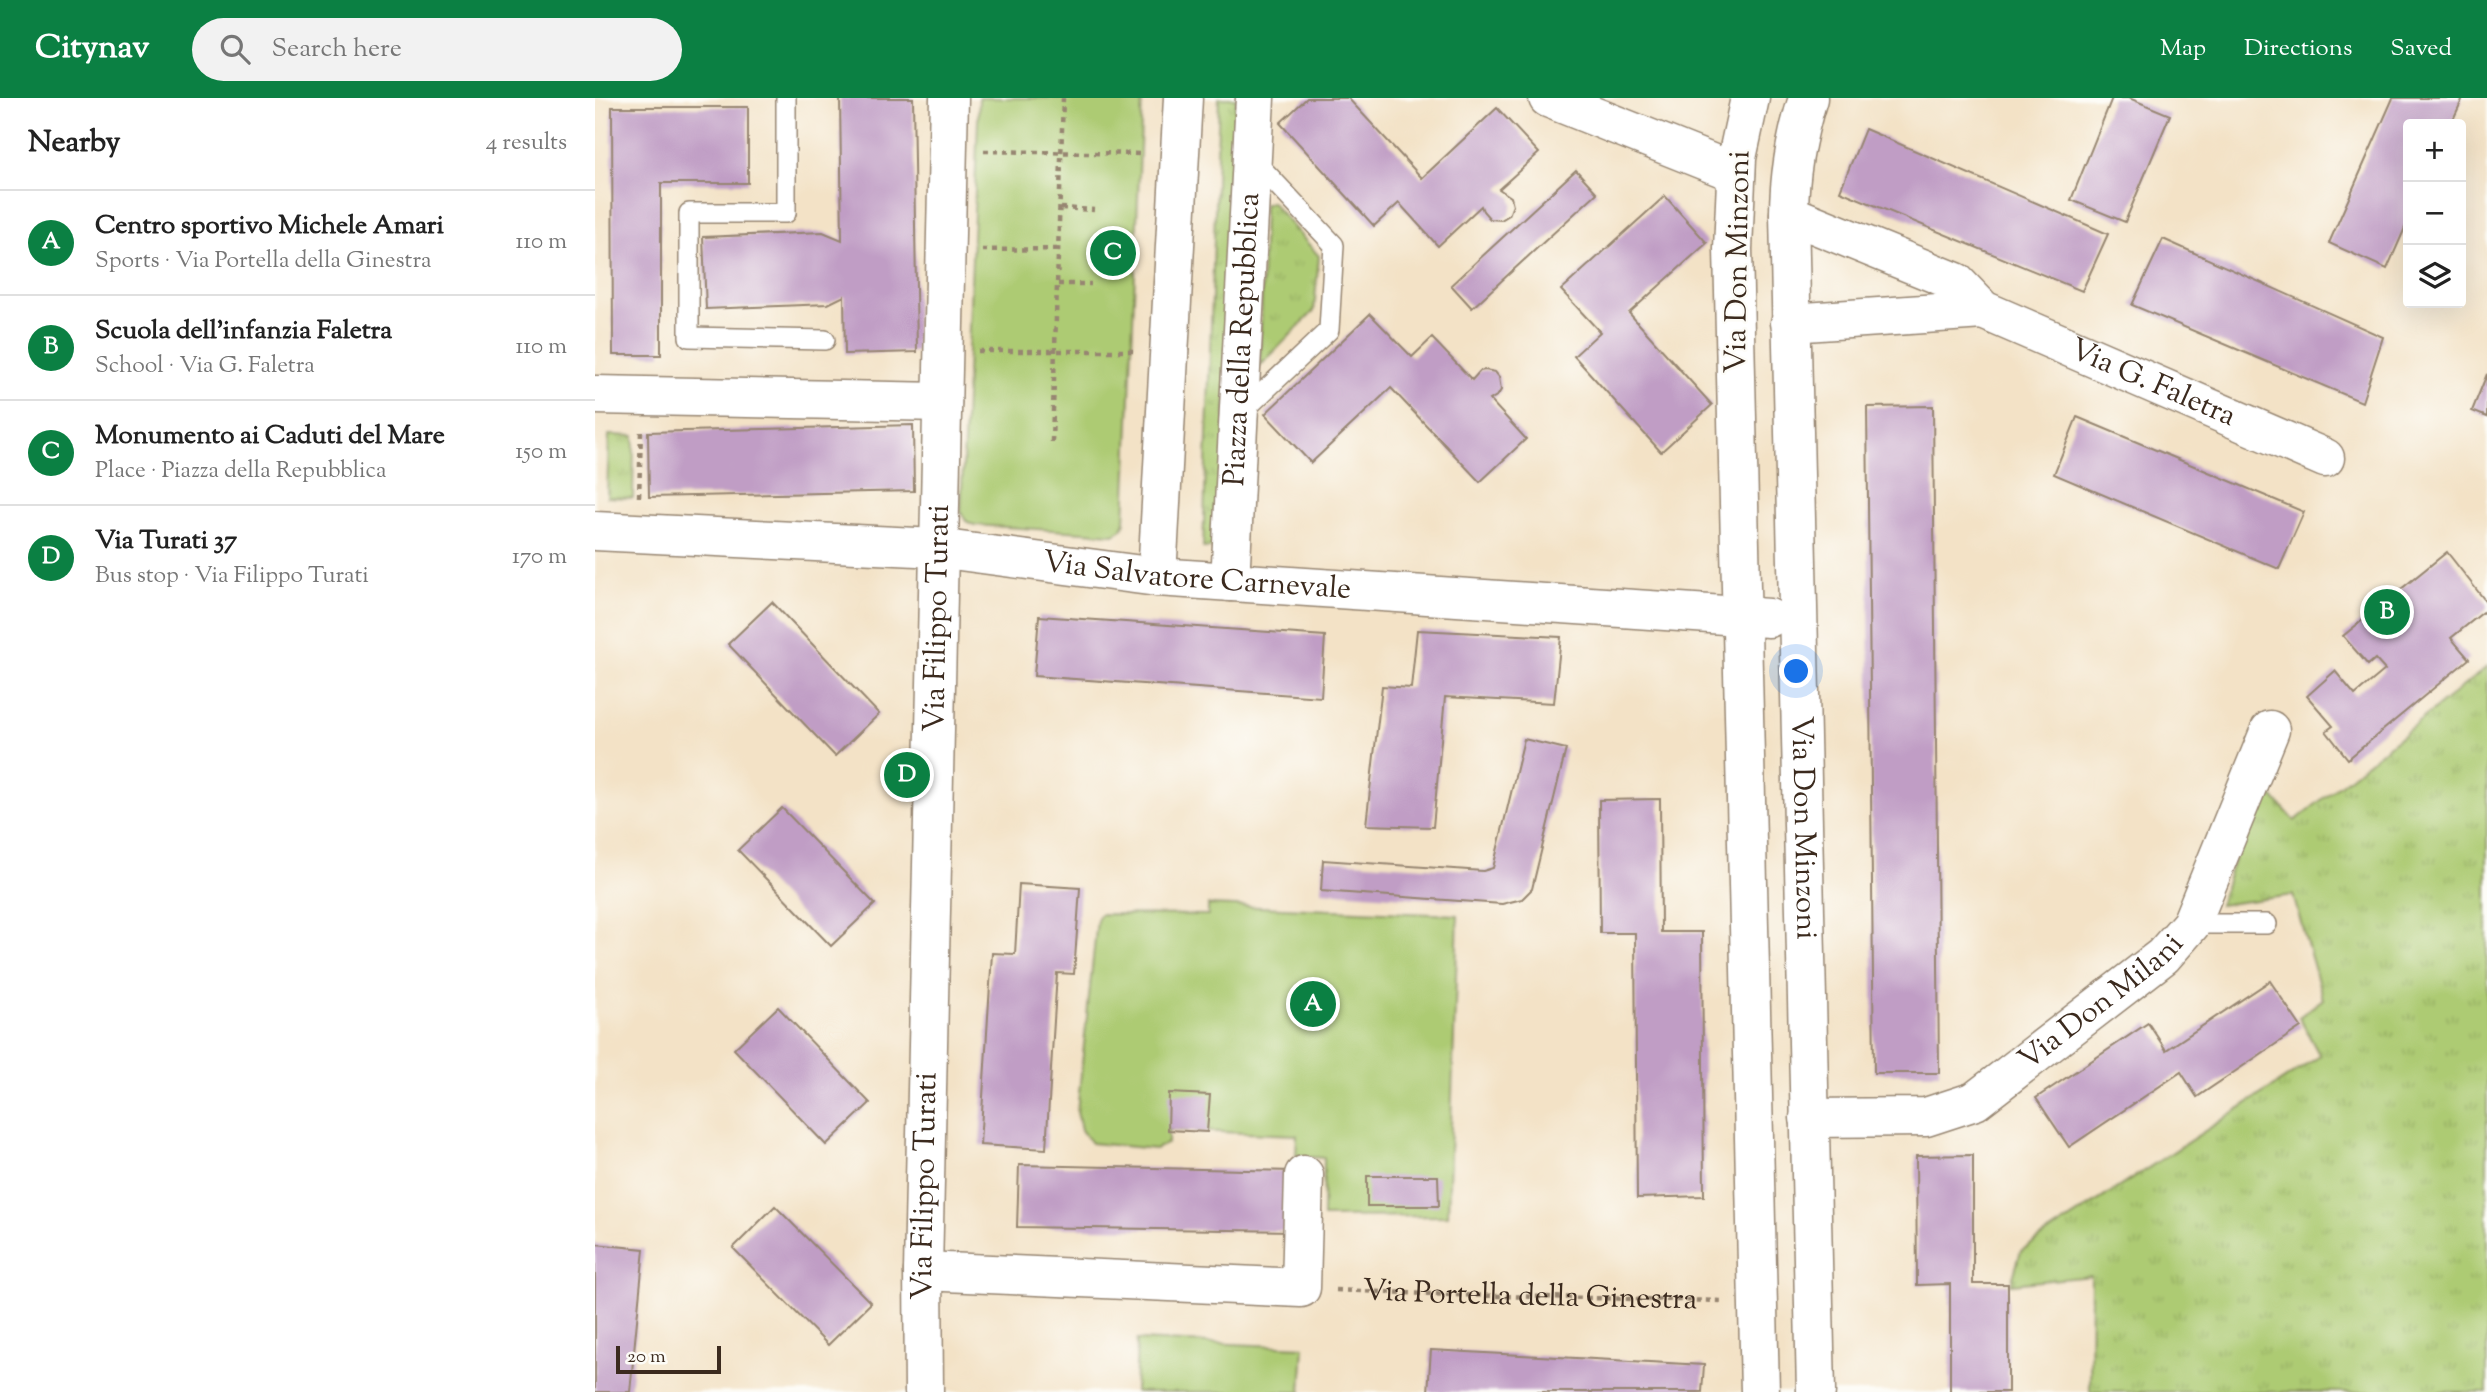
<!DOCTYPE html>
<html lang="en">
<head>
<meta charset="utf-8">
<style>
  :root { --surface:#fff; --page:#f2f2f2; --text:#222; --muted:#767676; --line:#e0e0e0; --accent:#0b8043 }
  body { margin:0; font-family:"Sorts Mill Goudy",serif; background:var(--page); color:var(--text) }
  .controls { position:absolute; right:21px; top:21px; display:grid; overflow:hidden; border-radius:7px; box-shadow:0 7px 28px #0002 }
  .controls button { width:63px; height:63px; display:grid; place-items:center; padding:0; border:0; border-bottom:2px solid var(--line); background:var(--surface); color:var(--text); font:35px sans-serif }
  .scale { position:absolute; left:21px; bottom:18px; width:105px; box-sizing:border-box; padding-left:7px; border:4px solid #3b2a1e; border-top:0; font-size:19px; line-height:24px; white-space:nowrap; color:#3b2a1e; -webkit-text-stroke:5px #fdfcf7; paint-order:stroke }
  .you { position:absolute; left:1202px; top:574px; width:24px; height:24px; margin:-18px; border:5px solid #fff; border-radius:50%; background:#1a73e8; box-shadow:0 0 0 10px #1a73e833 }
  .badge { display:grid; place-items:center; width:46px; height:46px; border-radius:50%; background:var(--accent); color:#fff; font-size:23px; font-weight:700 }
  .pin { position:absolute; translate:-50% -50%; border:4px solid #fff; box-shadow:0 2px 7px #0006 }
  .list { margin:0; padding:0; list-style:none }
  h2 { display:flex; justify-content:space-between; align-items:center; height:91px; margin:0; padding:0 28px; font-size:30px }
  h2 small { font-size:23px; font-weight:400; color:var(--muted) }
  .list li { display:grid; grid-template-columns:46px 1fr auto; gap:21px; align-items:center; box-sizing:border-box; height:105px; padding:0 28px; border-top:2px solid var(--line) }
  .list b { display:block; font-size:26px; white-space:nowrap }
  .list p { margin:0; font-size:23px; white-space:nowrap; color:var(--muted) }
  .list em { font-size:23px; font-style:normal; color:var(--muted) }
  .icon { flex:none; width:38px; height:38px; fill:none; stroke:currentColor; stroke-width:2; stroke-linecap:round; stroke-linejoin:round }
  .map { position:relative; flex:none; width:1892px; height:1294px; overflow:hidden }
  header { display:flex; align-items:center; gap:42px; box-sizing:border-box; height:98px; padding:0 35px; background:var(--accent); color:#fff }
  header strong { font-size:33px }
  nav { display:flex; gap:38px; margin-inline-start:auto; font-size:24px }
  .search { width:490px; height:63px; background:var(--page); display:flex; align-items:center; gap:18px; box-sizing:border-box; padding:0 24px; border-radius:38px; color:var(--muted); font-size:26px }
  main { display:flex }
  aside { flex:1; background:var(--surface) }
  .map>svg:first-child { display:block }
  .grass { fill:url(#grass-tufts); stroke:#747a48; stroke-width:2 }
  .park { fill:#adcb73; stroke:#747a48; stroke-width:2 }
  .building { fill:#c09dc5 }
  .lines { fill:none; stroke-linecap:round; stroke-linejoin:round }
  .lane-casing { stroke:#978672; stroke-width:22 }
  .street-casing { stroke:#978672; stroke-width:41 }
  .path { stroke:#978672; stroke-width:4.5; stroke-dasharray:5 5; stroke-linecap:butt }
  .lane { stroke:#fff; stroke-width:19 }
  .street { stroke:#fff; stroke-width:38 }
  .labels { text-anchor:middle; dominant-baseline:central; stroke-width:5; stroke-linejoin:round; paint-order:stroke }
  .street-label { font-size:30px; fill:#3b2a1e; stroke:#fdfcf7 }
</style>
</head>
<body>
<header>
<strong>Citynav</strong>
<div class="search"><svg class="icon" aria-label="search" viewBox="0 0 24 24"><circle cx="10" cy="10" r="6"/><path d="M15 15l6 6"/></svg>Search here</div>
<nav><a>Map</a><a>Directions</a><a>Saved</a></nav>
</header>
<main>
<aside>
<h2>Nearby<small>4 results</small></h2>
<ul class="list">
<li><span class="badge">A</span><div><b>Centro sportivo Michele Amari</b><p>Sports · Via Portella della Ginestra</p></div><em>110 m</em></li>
<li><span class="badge">B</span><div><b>Scuola dell'infanzia Faletra</b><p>School · Via G. Faletra</p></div><em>110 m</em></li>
<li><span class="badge">C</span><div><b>Monumento ai Caduti del Mare</b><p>Place · Piazza della Repubblica</p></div><em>150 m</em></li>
<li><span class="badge">D</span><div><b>Via Turati 37</b><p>Bus stop · Via Filippo Turati</p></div><em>170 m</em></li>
</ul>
</aside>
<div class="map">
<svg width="1892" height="1294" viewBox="0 0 1892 1294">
  <defs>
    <pattern id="grass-tufts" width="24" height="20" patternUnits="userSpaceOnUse" patternTransform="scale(1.75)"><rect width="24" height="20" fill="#adcb73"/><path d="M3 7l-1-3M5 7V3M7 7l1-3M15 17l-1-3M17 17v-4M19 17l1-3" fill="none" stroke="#96ae63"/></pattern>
  </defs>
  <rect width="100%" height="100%" fill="#fdfcf7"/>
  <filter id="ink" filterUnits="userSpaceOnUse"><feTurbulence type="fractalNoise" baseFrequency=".0143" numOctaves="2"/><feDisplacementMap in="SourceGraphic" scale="14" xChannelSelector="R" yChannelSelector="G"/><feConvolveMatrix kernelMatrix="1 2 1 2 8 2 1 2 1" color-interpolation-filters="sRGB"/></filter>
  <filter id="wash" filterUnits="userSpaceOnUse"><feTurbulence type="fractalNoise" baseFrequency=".00686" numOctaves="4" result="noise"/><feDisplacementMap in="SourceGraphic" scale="28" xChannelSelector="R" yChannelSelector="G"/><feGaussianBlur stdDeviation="1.57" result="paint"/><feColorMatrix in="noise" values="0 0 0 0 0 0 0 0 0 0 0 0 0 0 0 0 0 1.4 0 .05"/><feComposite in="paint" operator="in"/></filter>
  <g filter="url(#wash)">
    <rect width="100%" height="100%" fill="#f3e2c6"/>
    <g class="grass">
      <polygon points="624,0 641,0 626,449 608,450"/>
      <polygon points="676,104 724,158 719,213 665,268 669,106"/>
      <polygon points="14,337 39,338 38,400 12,399"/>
      <polygon points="1892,569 1892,1294 1495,1294 1496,1178 1416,1186 1426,1153 1725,958 1704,919 1728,901 1698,797 1624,807 1665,684 1700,723"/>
    </g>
    <g class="park">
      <polygon points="384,0 547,0 530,424 527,431 519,436 379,427 371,423 366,414"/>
      <polygon points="613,807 863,817 853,1118 728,1119 729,1060 701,1058 702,1037 573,1032 573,1045 560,1051 496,1045 486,1032 482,1014 502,822 505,816 613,817"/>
      <polygon points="542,1242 709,1249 706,1294 540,1294"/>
    </g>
    <g id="blocks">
      <g class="building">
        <polygon points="245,0 318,0 322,254 250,256 249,198 233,206 111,211 108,139 228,134 247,142"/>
        <polygon points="712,0 753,0 827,80 902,10 944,55 904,91 916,99 918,107 914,117 906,122 895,121 888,113 886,108 843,148 804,105 779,128 685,25"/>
        <polygon points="1517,0 1534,0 1575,17 1530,124 1476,102"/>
        <polygon points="1798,0 1868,0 1856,26 1813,26 1813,123 1792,171 1734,145"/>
        <polygon points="17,9 153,9 153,85 66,85 66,257 18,257"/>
        <polygon points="1270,31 1513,136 1487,193 1245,93"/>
        <polygon points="981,72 1002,95 877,210 856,187"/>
        <polygon points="1070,98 1112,145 1034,215 1117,307 1066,354 979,258 1005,234 966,192"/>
        <polygon points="1568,141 1788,239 1767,304 1537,207"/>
        <polygon points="775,216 817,259 837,240 877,282 885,273 890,272 900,274 904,279 906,292 903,297 895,302 931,341 885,384 796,290 716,365 670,316"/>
        <polygon points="1892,276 1892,319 1877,313"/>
        <polygon points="1338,308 1344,975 1279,975 1272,309"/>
        <polygon points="1482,319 1709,414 1684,471 1459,376"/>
        <polygon points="318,327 319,393 54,399 53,334"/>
        <polygon points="1852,454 1892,505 1892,511 1856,540 1874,561 1753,661 1731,633 1738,628 1712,598 1740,573 1760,597 1790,572 1780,561 1773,567 1748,538"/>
        <polygon points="177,504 284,616 240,658 133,546"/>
        <polygon points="444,518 730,538 726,599 439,578"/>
        <polygon points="822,532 966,539 959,605 850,599 838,729 771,727 787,588 816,590"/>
        <polygon points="929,641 971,651 937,791 927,801 907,806 726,793 728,762 888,773 898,770"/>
        <polygon points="1065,701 1066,834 1107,834 1109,1098 1042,1100 1040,835 1005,835 1004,702"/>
        <polygon points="187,710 280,806 236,848 143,752"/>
        <polygon points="424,786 485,790 479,876 462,875 451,1051 385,1047 397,855 420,856"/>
        <polygon points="1675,883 1706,929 1602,999 1586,974 1474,1049 1441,1000 1553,925 1571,952"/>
        <polygon points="183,909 275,1005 231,1047 139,951"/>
        <polygon points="574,995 615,997 612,1034 573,1032"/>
        <polygon points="1378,1057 1378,1186 1413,1186 1413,1294 1355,1294 1355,1186 1322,1187 1321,1058"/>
        <polygon points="424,1067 698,1073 697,1133 422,1129"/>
        <polygon points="772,1078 843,1078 844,1108 772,1108"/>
        <polygon points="180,1108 276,1205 233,1247 138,1150"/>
        <polygon points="0,1146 49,1151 35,1294 0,1294"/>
        <polygon points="836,1252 1109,1267 1107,1294 833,1294"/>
      </g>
    </g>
  </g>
  <g filter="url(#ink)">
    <use href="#blocks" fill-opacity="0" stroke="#978672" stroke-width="2"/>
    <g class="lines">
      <defs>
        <g id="lane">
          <polyline points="191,0 191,115 94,115 94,239 230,242"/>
          <polyline points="645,316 734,232 739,147 657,60"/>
          <polyline points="1596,826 1672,826"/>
        </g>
        <g id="street">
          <polyline points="953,0 1141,75"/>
          <polyline points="1155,0 1142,60 1138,151 1165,1294"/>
          <path id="s2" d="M1213,0C1201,38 1194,77 1194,116L1221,1294"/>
          <path id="s3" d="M1194,116L1361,184L1388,212L1730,360"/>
          <polyline points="1195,225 1388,212"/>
          <polyline points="0,297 347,304"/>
          <path id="s4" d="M0,433L342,450L562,479L1174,520"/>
          <polyline points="562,479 588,0"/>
          <path id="s5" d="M635,484L660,0"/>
          <path id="s6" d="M1214,1020L1331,1019L1380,1003L1568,858L1596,826L1675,632"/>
          <polyline points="328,1173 706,1190 709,1077"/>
          <path id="s7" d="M329,1294L328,1173L354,0"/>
        </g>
      </defs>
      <use href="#lane" class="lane-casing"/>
      <use href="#street" class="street-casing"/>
      <g class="path">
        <polyline points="389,53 548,56"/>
        <polyline points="466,110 499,112"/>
        <polyline points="387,152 464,151"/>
        <polyline points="463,186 496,186"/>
        <polyline points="383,253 539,253"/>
        <polyline points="457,344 468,0"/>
        <polyline points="44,399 46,334"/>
        <path id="s1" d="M741,1192L858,1197L1128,1203"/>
      </g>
      <use href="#lane" class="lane"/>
      <use href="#street" class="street"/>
    </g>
  </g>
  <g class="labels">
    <g class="street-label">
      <text transform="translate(1144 164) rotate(-89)">Via Don Minzoni</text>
      <text stroke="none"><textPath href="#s5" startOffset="243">Piazza della Repubblica</textPath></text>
      <text stroke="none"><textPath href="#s3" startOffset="404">Via G. Faletra</textPath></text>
      <text stroke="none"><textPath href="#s4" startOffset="604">Via Salvatore Carnevale</textPath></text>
      <text stroke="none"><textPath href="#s7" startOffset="774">Via Filippo Turati</textPath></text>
      <text stroke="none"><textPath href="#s2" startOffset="732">Via Don Minzoni</textPath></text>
      <text stroke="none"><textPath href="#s6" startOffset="329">Via Don Milani</textPath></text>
      <text stroke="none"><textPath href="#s7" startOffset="206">Via Filippo Turati</textPath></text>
      <text stroke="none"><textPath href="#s1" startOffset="194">Via Portella della Ginestra</textPath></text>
    </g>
  </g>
</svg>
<div class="controls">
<button>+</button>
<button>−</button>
<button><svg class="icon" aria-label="layers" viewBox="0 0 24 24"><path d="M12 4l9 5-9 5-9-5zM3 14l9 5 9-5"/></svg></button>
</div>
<div class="scale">20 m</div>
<div class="you"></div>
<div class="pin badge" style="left:718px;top:906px">A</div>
<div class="pin badge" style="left:1792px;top:514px">B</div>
<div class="pin badge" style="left:518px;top:155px">C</div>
<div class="pin badge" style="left:312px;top:677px">D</div>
</div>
</main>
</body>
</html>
